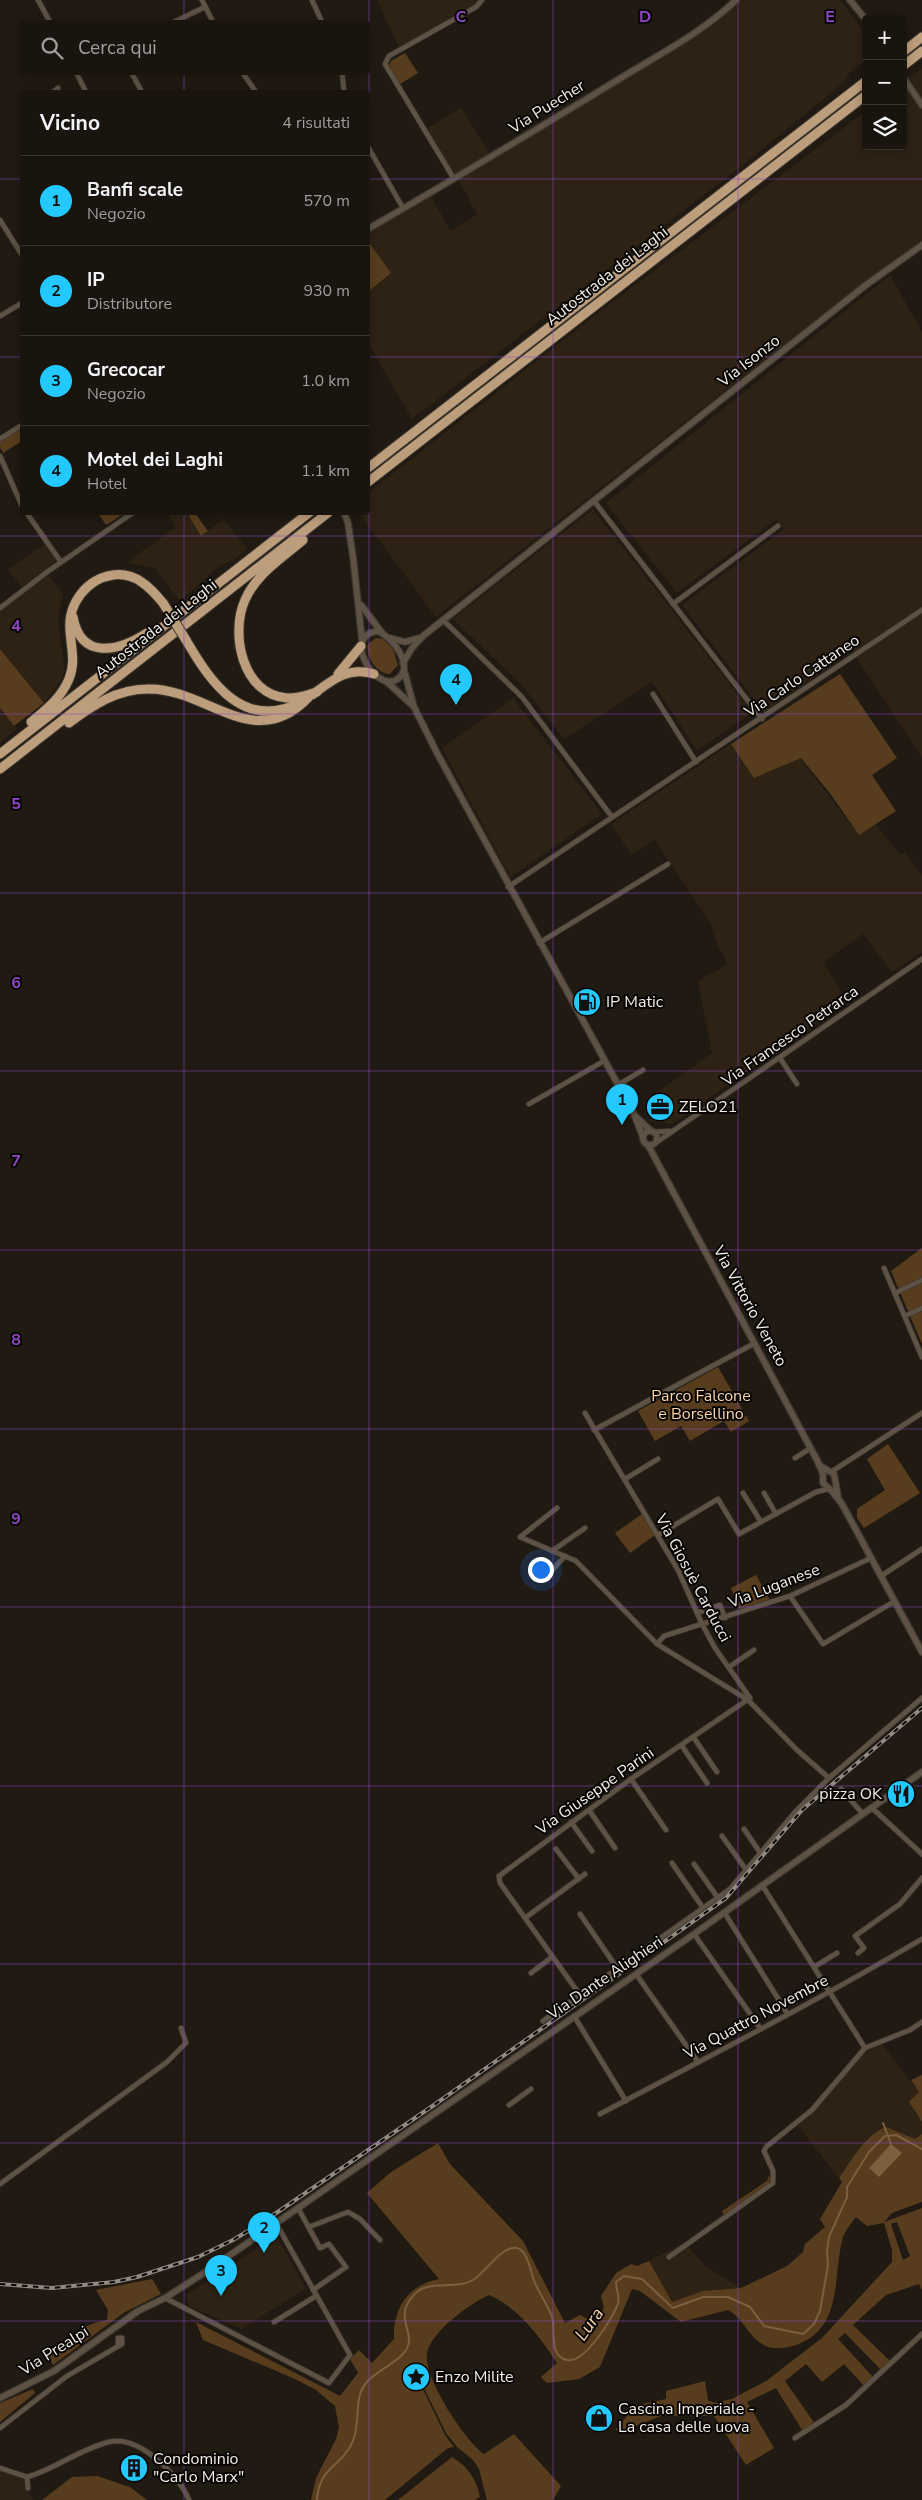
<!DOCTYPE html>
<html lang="it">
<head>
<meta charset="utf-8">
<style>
  :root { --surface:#19140e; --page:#26211c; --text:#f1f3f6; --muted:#9f9e9e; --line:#37332e; --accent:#23c9fe }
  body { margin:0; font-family:"Nunito Sans",sans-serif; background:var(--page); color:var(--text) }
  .controls { position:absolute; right:15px; top:15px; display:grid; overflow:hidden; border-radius:5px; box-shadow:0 2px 12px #0003 }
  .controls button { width:45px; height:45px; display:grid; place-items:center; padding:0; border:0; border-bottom:1px solid var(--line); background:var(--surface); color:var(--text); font:25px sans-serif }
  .you { position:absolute; left:540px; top:1569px; width:18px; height:18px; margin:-12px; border:4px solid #fff; border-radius:50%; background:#1a73e8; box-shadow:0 0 0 8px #1a73e833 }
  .badge { display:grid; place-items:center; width:32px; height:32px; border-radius:50%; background:var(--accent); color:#111; font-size:16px; font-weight:700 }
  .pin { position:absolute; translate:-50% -41px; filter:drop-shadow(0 1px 2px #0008) }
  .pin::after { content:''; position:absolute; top:26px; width:18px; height:15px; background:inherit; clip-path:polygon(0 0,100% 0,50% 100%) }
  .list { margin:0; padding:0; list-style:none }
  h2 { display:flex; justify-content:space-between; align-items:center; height:65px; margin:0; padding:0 20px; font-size:21px }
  h2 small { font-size:16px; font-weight:400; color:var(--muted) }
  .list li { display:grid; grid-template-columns:32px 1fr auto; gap:15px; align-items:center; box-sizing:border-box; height:90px; padding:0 20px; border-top:1px solid var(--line) }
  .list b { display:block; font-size:19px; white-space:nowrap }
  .list p { margin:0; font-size:16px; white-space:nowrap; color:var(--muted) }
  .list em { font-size:16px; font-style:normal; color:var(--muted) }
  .icon { flex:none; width:28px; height:28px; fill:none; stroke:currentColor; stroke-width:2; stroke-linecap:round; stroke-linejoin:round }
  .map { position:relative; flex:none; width:922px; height:2500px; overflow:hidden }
  .search { position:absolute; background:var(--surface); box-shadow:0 2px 12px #0003; left:20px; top:20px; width:350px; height:55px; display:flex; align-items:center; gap:12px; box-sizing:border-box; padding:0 18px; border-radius:5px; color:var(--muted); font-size:19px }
  .panel { position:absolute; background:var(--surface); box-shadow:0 2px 12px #0003; left:20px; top:90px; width:350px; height:425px; border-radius:5px }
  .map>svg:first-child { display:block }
  .built { fill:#2e2215 }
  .green { fill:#573d1d; fill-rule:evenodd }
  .water { fill:#7b5f3f }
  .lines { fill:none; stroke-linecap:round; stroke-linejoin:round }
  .stream { stroke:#7b5f3f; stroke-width:2 }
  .minor-casing { stroke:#3e3830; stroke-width:6 }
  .tertiary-casing { stroke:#3e3830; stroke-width:8 }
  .motorway-casing { stroke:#3e3830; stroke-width:11 }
  .minor { stroke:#5e5245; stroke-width:4.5 }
  .tertiary { stroke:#5e5245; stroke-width:5.5 }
  .motorway { stroke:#bd9e7c; stroke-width:9 }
  .rail-casing { stroke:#908a83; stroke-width:4 }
  .rail { stroke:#080604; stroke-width:2; stroke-dasharray:5.5; stroke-linecap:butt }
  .motorway-bridge-casing { stroke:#3e3830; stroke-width:11; stroke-linecap:butt }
  .motorway-bridge { stroke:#bd9e7c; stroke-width:9 }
  .grid { fill:none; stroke:#8d49c5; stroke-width:1; stroke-opacity:0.55 }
  .labels { text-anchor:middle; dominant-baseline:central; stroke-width:4; stroke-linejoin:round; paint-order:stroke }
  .street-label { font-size:16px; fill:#f2ede7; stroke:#080604 }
  .poi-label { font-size:16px; fill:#f2ede7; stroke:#080604; text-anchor:start }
  .park-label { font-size:16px; fill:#fad3a8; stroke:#080604 }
  .water-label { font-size:18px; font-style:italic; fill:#ffd8ac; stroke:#080604 }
  .grid-label { font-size:16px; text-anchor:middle; font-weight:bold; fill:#8d49c5; stroke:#080604; stroke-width:4; stroke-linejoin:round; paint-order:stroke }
</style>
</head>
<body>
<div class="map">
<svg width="922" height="2500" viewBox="0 0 922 2500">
  <rect width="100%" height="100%" fill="#211a12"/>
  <g class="built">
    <polygon points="377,0 479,0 474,6 400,49"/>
    <polygon points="740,0 840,0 866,34 866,60 850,72 844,82 743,165 412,419 368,343 368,292 391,273 368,241 368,231 430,195 451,231 475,216 477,214 459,180 714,22"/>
    <polygon points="922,68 922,241 773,353 436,617 361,516 360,513 368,512 368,493 584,324 866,111 866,146 903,146 903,82"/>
    <polygon points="461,108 491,156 454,178 424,130"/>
    <polygon points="890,275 922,332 922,757 852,651 764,712 682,605 784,529 777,519 677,593 606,503"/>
    <polygon points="593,509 752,713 697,750 652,682 564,739 522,685 453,619"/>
    <polygon points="168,513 187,513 201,536 223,519 247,549 232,561 222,564 180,601 155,568 130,563 132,558 175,528"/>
    <polygon points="45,544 57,560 22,587 8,569"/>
    <polygon points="48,575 63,594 58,621 65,670 61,680 44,703 0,649 0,612"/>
    <polygon points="513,698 602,814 510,877 442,748"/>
    <polygon points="0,708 17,729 0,742"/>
    <polygon points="731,744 754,778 800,758 859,835 876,824 900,855 905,853 922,875 922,952 892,972 863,934 823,962 847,1002 672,1124 649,1121 651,1097 712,1053 698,981 728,964 717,943 711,924 655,840 631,854 611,824"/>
    <polygon points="881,2043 919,2092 915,2113 922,2122 922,2134 915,2139 886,2127 862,2147 839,2178 798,2126 809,2110 865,2053"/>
    <polygon points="276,2236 306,2288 242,2329 189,2306 186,2295"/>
    <polygon points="685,2243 706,2267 741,2288 703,2291 672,2302 649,2261"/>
    <polygon points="0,2470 23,2478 26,2489 34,2500 0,2500"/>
  </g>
  <g class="green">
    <polygon points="405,53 418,73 400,84 389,65 391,61"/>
    <polygon points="368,241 391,273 368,292"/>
    <polygon points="22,423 22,441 3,453 0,447 0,437"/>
    <polygon points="98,513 125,513 106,525"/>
    <polygon points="187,513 195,513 208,531 201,536"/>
    <path d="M376,638L383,639L393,649L398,665L390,674C377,674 365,657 368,644Z"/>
    <polygon points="0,649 44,703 14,726 0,708"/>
    <polygon points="840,674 897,758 872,775 896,811 859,835 829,792 801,758 754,778 731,744"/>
    <polygon points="922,1248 922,1344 891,1271"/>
    <polygon points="718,1367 749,1421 731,1432 724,1421 690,1441 681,1426 655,1441 638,1411"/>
    <polygon points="888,1444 920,1493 864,1528 857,1518 857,1509 885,1490 867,1459"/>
    <polygon points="642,1514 655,1535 630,1553 615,1533"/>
    <polygon points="756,1575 770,1600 740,1611 731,1588"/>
    <polygon points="922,2075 922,2122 909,2102 919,2092 911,2080"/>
    <path d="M886,2127L915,2139L922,2134V2202L892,2213L884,2222L922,2208V2290L919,2284L886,2295L853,2325L891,2362L882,2371L845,2333L838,2339L874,2378L865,2387L844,2364L822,2382L806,2364L785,2381L815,2424L802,2430L776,2388L747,2402L774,2448L746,2465L714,2416H661L618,2433L616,2429L628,2415V2407L666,2399V2391L705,2381L708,2400L714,2403L732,2399L766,2381L822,2338L892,2262V2250L884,2223L867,2226L856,2217C852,2223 845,2230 843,2237C832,2277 844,2328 796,2345C787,2348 775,2350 766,2346C749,2339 743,2317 728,2310L681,2322L640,2291L632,2289L600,2367L579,2379L547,2383L541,2377L557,2363C541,2338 518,2307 489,2295C470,2303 431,2332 427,2353C423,2377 465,2441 484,2454L514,2434L561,2486L553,2500H487L479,2469L473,2460L457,2447L446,2433L421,2382L414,2378V2368L412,2365H408L412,2367L413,2379L420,2383L445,2435L454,2447L448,2448L385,2500H311L316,2478L336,2439L339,2427L335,2406L316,2390L295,2379L203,2340L196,2322L340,2396L358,2373L350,2359L359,2350L372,2363L394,2339C393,2308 408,2285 439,2279L367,2193L391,2172L438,2143L450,2164L523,2241L565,2323L580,2315L594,2322L604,2308L601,2296L616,2273L631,2264L637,2266L649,2261L672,2302L703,2291L741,2288L787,2266L803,2252L805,2244L825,2227L820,2219L842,2182L839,2178C852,2160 865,2135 886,2127ZM897,2222L910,2256L903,2260L891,2224Z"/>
    <polygon points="769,2175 770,2180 768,2184 724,2215 722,2211 767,2181"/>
    <path d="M152,2279L161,2294L125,2312L53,2365L45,2351C66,2340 85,2323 107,2320L108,2310L96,2290Z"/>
    <polygon points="33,2389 35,2393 0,2422 0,2403"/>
    <path d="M452,2457C468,2467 476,2478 480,2497L475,2500H398Z"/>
    <polygon points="97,2476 130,2487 147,2500 42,2500 72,2477"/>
  </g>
  <polygon class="water" points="891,2144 902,2153 879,2177 869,2168"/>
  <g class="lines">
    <g class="stream">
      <polyline points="883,2123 891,2144"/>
      <path d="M317,2500C319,2466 342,2467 353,2441C361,2422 353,2399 366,2383C377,2369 402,2362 408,2346C414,2331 394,2317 413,2296C427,2278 454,2291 473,2280C485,2273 502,2245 517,2248C521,2249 523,2251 525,2255C530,2263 531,2274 535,2283C540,2295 548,2305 552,2317C556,2330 548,2356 567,2360C585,2364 612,2318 618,2304C620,2297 616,2289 616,2282L624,2276L642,2279L673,2308L703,2297H728L750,2307L764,2326L803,2334L814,2324L820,2311L828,2265L827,2250L829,2237L847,2197V2187L869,2152L885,2136L896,2135L922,2149"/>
    </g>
    <defs>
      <g id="minor">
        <polyline points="38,0 50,22"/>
        <polyline points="202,0 213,22"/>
        <polyline points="312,0 322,22"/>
        <polyline points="174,22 205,7"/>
        <polyline points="76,72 86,92"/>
        <polyline points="131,72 142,92"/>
        <polyline points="242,72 256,92"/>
        <polyline points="342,72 344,92"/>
        <polyline points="53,92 58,88"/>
        <polyline points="368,147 403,208"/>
        <polyline points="454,179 385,64 389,56 476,7 482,0"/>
        <polyline points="0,220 22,255"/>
        <polyline points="0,316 22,303"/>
        <polyline points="0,439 22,425"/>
        <polyline points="0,456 22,506"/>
        <polyline points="594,501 762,719"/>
        <polyline points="26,512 61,562"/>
        <polyline points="673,604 778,526"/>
        <polyline points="0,608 47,572 134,512"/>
        <polyline points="444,621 522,697 612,817"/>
        <polyline points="653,694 696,762"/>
        <polyline points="508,887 922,610"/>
        <polyline points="539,943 668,864"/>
        <polyline points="780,1058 797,1084"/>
        <polyline points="618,1085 643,1070"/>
        <polyline points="529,1104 604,1061"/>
        <polyline points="655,1132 670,1131"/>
        <polyline points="657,1142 922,959"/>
        <polyline points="884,1268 922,1357"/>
        <polyline points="895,1293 922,1280"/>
        <polyline points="905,1316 922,1308"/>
        <polyline points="594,1430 755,1343"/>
        <polyline points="795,1458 811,1448"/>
        <polyline points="831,1472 922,1413"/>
        <polyline points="625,1479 658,1459"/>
        <polyline points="743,1493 761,1522"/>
        <polyline points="764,1493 776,1514"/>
        <polyline points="557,1508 520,1537 576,1561 657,1644 748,1700 797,1750 829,1778"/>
        <polyline points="658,1535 718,1499 739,1534 816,1492 828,1489"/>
        <polyline points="552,1551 585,1528"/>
        <polyline points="881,1576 922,1549"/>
        <polyline points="545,1578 565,1556"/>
        <polyline points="790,1596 823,1644 895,1601"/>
        <polyline points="697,1613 720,1605 725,1618"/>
        <polyline points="657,1644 664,1636 790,1596 871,1558"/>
        <polyline points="729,1667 754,1650"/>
        <polyline points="694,1738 717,1772"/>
        <polyline points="682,1746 707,1783"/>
        <polyline points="631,1779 666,1830"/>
        <polyline points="841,1789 863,1814"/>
        <polyline points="872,1808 922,1854"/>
        <polyline points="589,1810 615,1848"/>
        <polyline points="571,1822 592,1851"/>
        <polyline points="744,1829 761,1854"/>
        <polyline points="722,1836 747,1871"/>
        <polyline points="556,1849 579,1879"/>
        <polyline points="672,1863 703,1908"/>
        <polyline points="694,1864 718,1898"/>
        <polyline points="762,1885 865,2048"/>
        <polyline points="724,1912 787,2013"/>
        <polyline points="580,1914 617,1968"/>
        <polyline points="525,1918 585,1874"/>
        <polyline points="694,1934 760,2028"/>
        <polyline points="858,1953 864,1948 855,1936 900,1904 922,1878"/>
        <polyline points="814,1967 837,1953"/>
        <polyline points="531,1973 552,1957"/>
        <polyline points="636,1974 698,2062"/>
        <polyline points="580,1995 500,1883 499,1876 631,1779 750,1698 715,1648 702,1624 678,1570 585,1413"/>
        <polyline points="574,2016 626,2101"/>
        <polyline points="543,2021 730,1889 796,1811 829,1778 922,1698"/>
        <polyline points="509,2105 531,2089"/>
        <path d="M600,2114C708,2057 817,2001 922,1939"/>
        <polyline points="0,2184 167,2062 186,2043 181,2028"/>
        <polyline points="298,2208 320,2248 329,2244 346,2267 313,2290"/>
        <polyline points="309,2227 348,2212 360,2219 380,2240"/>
        <polyline points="669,2257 773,2183 773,2171 764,2151 766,2147 812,2110 865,2048 910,2030 922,2022"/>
        <polyline points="165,2298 329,2383 350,2355 276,2223"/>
        <polyline points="274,2322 316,2296"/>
        <polyline points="0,2428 67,2376 122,2344 122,2338 118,2338 118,2345"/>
        <polyline points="795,2438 846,2405 922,2334"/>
        <path d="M0,2468L27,2477C55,2469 80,2449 109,2442C139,2435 179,2475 189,2500"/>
        <polyline points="27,2477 28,2488"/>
      </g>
      <g id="tertiary">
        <polyline points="850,0 866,20"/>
        <polyline points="905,80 922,105"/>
        <path d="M368,229C451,181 534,131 616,81C656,56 702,33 736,0"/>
        <polyline points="344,512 348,523 353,557 362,640"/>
        <polyline points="361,605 382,633"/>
        <path d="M377,631C392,636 417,668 396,680C374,691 342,636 377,631Z"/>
        <polyline points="390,638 405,642 419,638"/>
        <polyline points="403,663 412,648 423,636 866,285 922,245"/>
        <polyline points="404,670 414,707 437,753 634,1114 643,1137"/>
        <polyline points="386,681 412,705"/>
        <polyline points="635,1116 651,1131"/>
        <circle cx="650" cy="1138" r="7"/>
        <polyline points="648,1145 818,1462 823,1474 823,1483 831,1490"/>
        <polyline points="819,1465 834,1474 838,1496"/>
        <polyline points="831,1490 842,1504 922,1652"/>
        <polyline points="0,2398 54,2371 138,2311 165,2298 207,2271 694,1934 922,1772"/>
      </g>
      <g id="motorway">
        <polyline points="903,52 922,37"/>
        <polyline points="903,66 922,51"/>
        <polyline points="368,468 866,81"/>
        <polyline points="368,482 866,95"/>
        <path d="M303,540C282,558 256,574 245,600C230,633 242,695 287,698C297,699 307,695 317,692"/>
        <path d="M73,617C81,661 119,651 147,633"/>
        <path d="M186,640C211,683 244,732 301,702"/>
        <polyline points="338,674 361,646"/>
        <path d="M312,695C332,680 348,666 374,674"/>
        <path d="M31,722C47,709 61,698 69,679C76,662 71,648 70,630C68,604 86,579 113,575C135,572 150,587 163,603"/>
        <path d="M69,723C93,705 117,689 148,689C207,688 254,754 308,698"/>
        <polyline points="0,754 310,512"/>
        <polyline points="0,769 329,512"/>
      </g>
    </defs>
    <use href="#minor" class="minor-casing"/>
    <use href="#tertiary" class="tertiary-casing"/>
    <use href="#motorway" class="motorway-casing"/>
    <use href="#minor" class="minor"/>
    <use href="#tertiary" class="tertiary"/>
    <use href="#motorway" class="motorway"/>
    <defs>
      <polyline id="rail" points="0,2284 52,2288 114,2282 137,2277 198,2257 233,2240 266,2220 434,2105 726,1898 802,1810 922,1708"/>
    </defs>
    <use href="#rail" class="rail-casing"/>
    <use href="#rail" class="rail"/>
    <defs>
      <polyline id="motorway-bridge" points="163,603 186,640"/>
    </defs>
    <use href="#motorway-bridge" class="motorway-bridge-casing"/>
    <use href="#motorway-bridge" class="motorway-bridge"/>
  </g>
  <path class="grid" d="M184,0V22M369,0V2500M553,0V2500M738,0V2500M184,72V92M0,179H22M368,179H922M0,357H22M368,357H922M184,512V2500M0,536H922M0,714H922M0,893H922M0,1071H922M0,1250H922M0,1429H922M0,1607H922M0,1786H922M0,1964H922M0,2143H922M0,2321H922"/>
  <defs>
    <symbol id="fuel-disc" viewBox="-11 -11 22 22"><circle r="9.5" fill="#23c9fe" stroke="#080604"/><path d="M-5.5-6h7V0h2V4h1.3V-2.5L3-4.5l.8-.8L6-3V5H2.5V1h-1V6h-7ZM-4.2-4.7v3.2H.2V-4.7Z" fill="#111"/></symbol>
    <symbol id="office-disc" viewBox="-11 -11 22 22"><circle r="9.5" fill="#23c9fe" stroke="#080604"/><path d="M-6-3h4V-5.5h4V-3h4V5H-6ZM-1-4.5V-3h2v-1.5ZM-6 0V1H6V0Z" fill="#111"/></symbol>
    <symbol id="restaurant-disc" viewBox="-11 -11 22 22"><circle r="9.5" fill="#23c9fe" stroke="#080604"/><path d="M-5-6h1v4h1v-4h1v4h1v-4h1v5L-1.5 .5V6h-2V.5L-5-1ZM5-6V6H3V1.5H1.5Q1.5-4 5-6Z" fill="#111"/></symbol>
    <symbol id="sight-disc" viewBox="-11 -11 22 22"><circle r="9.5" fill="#23c9fe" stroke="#080604"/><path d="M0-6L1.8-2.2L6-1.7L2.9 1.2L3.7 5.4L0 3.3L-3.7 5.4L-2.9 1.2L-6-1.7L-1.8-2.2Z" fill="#111"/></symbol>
    <symbol id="shop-disc" viewBox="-11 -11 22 22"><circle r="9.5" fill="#23c9fe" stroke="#080604"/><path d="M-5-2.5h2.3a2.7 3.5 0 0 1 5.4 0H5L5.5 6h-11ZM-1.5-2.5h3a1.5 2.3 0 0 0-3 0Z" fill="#111"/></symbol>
    <symbol id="building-disc" viewBox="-11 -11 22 22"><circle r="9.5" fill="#23c9fe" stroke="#080604"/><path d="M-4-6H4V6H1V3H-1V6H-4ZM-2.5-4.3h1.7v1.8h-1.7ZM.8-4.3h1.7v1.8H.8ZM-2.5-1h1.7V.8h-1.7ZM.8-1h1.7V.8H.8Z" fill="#111"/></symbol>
  </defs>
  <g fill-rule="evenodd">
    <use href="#fuel-disc" x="571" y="986" width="32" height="32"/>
    <use href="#office-disc" x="644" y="1091" width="32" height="32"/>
    <use href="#restaurant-disc" x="885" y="1778" width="32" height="32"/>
    <use href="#sight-disc" x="400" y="2361" width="32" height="32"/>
    <use href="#shop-disc" x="583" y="2402" width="32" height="32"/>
    <use href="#building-disc" x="118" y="2452" width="32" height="32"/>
  </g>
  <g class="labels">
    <g class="street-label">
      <text transform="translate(547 107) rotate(-32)">Via Puecher</text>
      <text transform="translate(607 276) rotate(-38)">Autostrada dei Laghi</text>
      <text transform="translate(749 361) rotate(-38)">Via Isonzo</text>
      <text transform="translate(156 629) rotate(-38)">Autostrada dei Laghi</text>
      <text transform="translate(802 676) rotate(-34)">Via Carlo Cattaneo</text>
      <text transform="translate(790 1036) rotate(-35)">Via Francesco Petrarca</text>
      <text transform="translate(750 1306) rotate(61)">Via Vittorio Veneto</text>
      <text transform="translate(693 1578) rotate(62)">Via Giosuè Carducci</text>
      <text transform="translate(774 1586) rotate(-21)">Via Luganese</text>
      <text transform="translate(595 1791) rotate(-35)">Via Giuseppe Parini</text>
      <text transform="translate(605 1978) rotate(-34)">Via Dante Alighieri</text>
      <text transform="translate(756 2017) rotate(-28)">Via Quattro Novembre</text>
      <text transform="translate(54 2351) rotate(-32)">Via Prealpi</text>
    </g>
    <g class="poi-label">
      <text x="606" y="1002">IP Matic</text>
      <text x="679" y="1107">ZELO21</text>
      <text x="882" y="1794" text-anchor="end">pizza OK</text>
      <text x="435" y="2377">Enzo Milite</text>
      <text x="618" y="2409">Cascina Imperiale -<tspan x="618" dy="18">La casa delle uova</tspan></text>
      <text x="153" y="2459">Condominio<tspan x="153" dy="18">"Carlo Marx"</tspan></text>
    </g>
    <g class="park-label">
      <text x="701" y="1396">Parco Falcone<tspan x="701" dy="18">e Borsellino</tspan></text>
    </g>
    <g class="water-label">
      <text transform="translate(589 2324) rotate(-55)">Lura</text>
    </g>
  </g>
  <g class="grid-label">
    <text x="461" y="22">C</text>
    <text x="645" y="22">D</text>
    <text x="830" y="22">E</text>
    <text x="16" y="631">4</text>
    <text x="16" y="809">5</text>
    <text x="16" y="988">6</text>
    <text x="16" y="1166">7</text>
    <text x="16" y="1345">8</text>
    <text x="16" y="1524">9</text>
  </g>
</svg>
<div class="controls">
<button>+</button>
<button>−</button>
<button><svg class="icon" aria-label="layers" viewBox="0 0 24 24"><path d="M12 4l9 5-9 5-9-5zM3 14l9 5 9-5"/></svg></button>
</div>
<div class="you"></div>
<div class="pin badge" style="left:622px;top:1125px">1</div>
<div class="pin badge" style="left:264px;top:2253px">2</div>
<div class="pin badge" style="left:221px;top:2296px">3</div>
<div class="pin badge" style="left:456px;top:705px">4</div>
<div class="search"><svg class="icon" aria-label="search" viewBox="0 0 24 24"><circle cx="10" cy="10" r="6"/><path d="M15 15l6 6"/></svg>Cerca qui</div>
<section class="panel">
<h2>Vicino<small>4 risultati</small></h2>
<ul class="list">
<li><span class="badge">1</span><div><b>Banfi scale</b><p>Negozio</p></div><em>570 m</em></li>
<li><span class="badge">2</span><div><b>IP</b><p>Distributore</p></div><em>930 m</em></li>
<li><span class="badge">3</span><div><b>Grecocar</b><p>Negozio</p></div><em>1.0 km</em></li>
<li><span class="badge">4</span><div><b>Motel dei Laghi</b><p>Hotel</p></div><em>1.1 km</em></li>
</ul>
</section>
</div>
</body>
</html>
